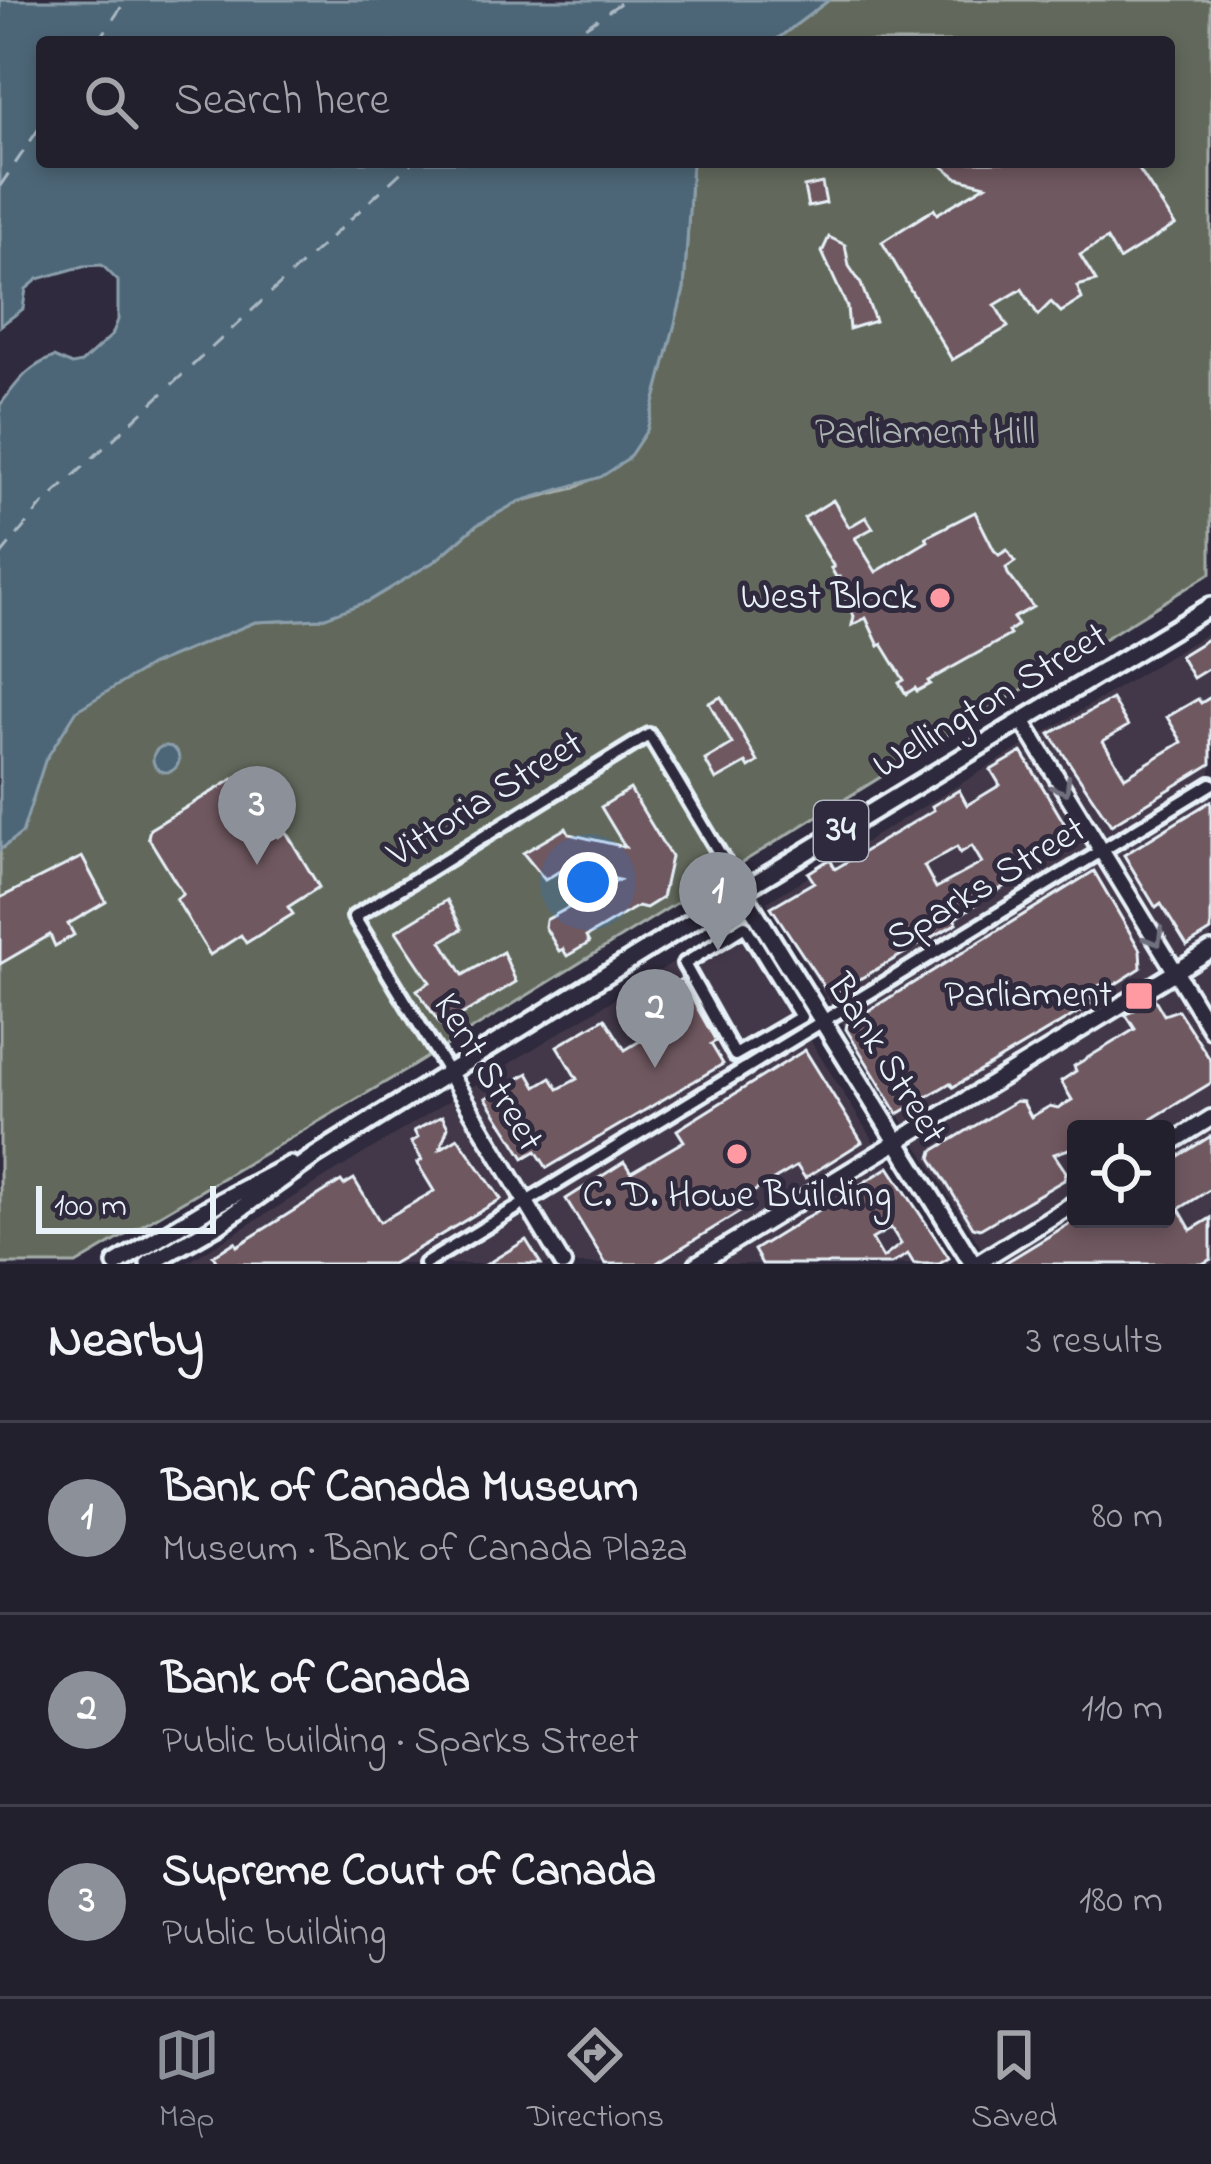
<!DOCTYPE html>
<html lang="en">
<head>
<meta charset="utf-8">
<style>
  :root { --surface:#23202e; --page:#2b2836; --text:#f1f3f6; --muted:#a3a3aa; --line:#403e4a; --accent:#8c9099 }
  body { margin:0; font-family:"Indie Flower",sans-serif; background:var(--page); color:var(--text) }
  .controls { position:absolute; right:36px; bottom:36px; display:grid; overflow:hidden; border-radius:12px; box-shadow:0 6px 18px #0003 }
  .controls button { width:108px; height:108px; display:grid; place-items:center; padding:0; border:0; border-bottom:3px solid var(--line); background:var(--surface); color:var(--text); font:60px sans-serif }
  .scale { position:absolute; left:36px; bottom:30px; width:180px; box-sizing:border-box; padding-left:12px; border:6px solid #e8f1f8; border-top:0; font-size:33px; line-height:42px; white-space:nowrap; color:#e8f1f8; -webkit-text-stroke:9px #2f2a3d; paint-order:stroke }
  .you { position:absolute; left:588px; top:882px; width:42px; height:42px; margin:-30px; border:9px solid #fff; border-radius:50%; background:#1a73e8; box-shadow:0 0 0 18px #1a73e833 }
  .badge { display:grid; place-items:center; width:78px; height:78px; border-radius:50%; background:var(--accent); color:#fff; font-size:39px; font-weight:700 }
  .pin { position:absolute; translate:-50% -99px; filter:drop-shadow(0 3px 6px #0008) }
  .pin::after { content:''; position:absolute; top:63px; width:42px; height:36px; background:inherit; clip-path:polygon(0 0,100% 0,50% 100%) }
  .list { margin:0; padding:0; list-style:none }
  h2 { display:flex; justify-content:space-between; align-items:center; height:156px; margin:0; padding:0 48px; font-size:51px }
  h2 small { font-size:39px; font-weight:400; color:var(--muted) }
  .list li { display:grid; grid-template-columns:78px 1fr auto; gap:36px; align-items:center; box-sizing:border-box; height:192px; padding:0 48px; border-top:3px solid var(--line) }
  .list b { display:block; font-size:45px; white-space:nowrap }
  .list p { margin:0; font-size:39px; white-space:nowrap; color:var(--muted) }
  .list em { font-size:39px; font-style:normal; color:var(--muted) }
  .icon { flex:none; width:66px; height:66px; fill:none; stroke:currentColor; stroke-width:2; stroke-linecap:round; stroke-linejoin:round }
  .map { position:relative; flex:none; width:1211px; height:1264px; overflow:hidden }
  .search { position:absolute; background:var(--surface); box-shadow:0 6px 18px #0003; left:36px; right:36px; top:36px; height:132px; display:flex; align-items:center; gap:30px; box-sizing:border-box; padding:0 42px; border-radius:12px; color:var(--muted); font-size:45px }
  .sheet { height:732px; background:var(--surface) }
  nav { display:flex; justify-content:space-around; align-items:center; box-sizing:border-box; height:168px; border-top:3px solid var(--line); background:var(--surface); font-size:33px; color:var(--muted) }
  nav a { display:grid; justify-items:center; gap:6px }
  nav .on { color:var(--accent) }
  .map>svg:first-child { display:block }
  .built { fill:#423848; fill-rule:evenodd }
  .green { fill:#62695c; stroke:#a5adaa; stroke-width:3 }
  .water { fill:#4d6677; stroke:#8b9eab; stroke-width:3 }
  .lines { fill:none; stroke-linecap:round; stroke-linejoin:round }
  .ferry { stroke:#aab9c4; stroke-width:3; stroke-dasharray:15 12; stroke-linecap:butt }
  .building { fill:#6f5861; stroke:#e8f1f8; stroke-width:3; fill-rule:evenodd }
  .street-casing { stroke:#e8f1f8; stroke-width:20 }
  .secondary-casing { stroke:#e8f1f8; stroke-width:22 }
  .primary-casing { stroke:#e8f1f8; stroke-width:24 }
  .street { stroke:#2f2a3d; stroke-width:10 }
  .secondary { stroke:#2f2a3d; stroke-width:14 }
  .primary { stroke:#2f2a3d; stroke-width:15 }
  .oneway { stroke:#70707e }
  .poi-dot { fill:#ff9aa2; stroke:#2f2a3d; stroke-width:4.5 }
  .labels { text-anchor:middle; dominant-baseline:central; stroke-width:10; stroke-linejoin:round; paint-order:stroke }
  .shield { fill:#2f2a3d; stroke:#b0b5c0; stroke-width:3 }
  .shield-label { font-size:36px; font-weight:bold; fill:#e8f1f8 }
  .park-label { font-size:39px; fill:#acb4b2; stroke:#2f2a3d }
  .poi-label { font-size:39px; fill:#e8f1f8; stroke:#2f2a3d; text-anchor:end }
  .street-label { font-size:39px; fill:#e8f1f8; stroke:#2f2a3d }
</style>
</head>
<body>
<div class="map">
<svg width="1211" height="1264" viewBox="0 0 1211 1264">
  <rect width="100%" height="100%" fill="#2f2a3d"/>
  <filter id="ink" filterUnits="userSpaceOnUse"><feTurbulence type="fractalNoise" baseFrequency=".00833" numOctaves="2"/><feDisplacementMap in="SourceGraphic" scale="24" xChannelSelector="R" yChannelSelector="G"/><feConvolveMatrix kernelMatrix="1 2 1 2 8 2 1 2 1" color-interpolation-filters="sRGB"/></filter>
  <g filter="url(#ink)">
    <g class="built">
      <path d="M1211,631V1264H991L767,902ZM1076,1129H1166V1219H1076Z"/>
      <polygon points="737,923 950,1264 185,1264"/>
    </g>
    <polygon class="green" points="829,0 1211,0 1211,573 408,1069 76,1264 0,1264 0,850 59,732 76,710 151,665 255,622 320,619 435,561 477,525 518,502 575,488 627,460 647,430 684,289 692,162 1169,162 1169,42 773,42"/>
    <g class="water">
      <path d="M0,0H829L773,42H42V162H692L684,289L647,430L627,460L601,477L518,502L477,525L435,561L369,601L320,619L255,622L151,665L77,710L45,761L22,833L0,850V405C18,383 25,368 54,357L72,365L81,363L112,335L118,320V281L102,265L84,266L38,279L26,289L23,309L0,326Z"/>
      <circle cx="166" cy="759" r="13"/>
    </g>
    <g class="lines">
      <g class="ferry">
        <polyline points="98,42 126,0"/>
        <polyline points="563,42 625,0"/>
        <polyline points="0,186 42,124"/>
        <polyline points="0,556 42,505 412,162"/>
      </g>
    </g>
    <g class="building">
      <polygon points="937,162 1134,162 1175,225 1119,260 1107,239 1080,255 1096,281 1077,286 1082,299 1061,312 1051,302 1038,315 1022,289 995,305 1008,327 952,360 882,242 934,209 937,214 986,185 958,178"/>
      <polygon points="822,183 826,203 808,207 804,187"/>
      <polygon points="829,237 845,245 849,266 861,284 875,321 849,329 847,307 822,252"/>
      <polygon points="833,500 849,527 866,517 873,528 855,538 876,572 928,541 926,537 975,512 994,550 999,555 1007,550 1012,558 1015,562 1006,568 1008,574 1033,607 1013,618 1018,625 1008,632 1010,635 928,681 930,684 917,691 915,688 906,694 899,683 904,680 882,644 879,646 866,618 852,625 854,616 845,602 853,598 840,577 836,577 831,568 834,567 804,518"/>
      <polygon points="1211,637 1211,667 1193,678 1180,656"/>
      <polygon points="721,697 758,762 749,768 746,763 716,780 705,760 732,744 709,703"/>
      <polygon points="1211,697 1211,764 1111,825 1050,734 1112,699 1128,726 1103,741 1125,777 1182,742 1167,717 1198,699 1201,703"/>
      <path d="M1022,752L1076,843L982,900L954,919L957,923L830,996L771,907L814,882L808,873L830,859L835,869L934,810L932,806L959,790L967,805L1000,785L991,770ZM972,846L982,863L936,888L924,866L957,847L960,853Z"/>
      <polygon points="237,777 243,779 278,837 286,832 319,887 288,907 293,914 246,943 241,935 210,955 176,899 183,894 148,837 150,829"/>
      <polygon points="630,789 671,857 662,898 646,908 638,906 586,937 589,943 567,956 563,949 559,951 545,927 546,920 619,880 566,867 545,880 523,853 566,828 569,834 625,847 601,807"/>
      <polygon points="1211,801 1211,931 1187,946 1161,904 1156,908 1124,855"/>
      <polygon points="82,857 106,902 68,924 74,935 55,946 50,935 0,964 0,898"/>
      <polygon points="1094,871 1140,950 1141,968 1111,987 1100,985 1088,992 1094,1003 953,1087 950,1083 898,1114 846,1029 847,1024"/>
      <polygon points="447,900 462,929 442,941 463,975 503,952 516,982 446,1024 444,1021 440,1024 417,990 430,982 396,931"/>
      <polygon points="681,979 716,1041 711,1044 723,1064 547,1168 536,1151 524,1158 486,1098 528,1073 536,1087 551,1078 558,1089 577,1079 557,1046 605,1018 625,1050 648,1036 641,1024 655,1016 645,1000"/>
      <polygon points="1154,998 1164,1015 1178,1010 1211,1061 1211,1083 1135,1129 1076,1129 1075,1147 1054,1154 1066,1172 1064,1180 980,1229 973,1227 931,1158 933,1151 1016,1101 1023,1102 1031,1117 1050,1106 1058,1108 1072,1100 1061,1081 1076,1071 1074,1066 1135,1029 1126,1015"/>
      <polygon points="805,1050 862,1142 805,1178 797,1166 743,1198 748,1207 655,1264 606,1264 566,1199 624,1162 631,1172 684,1141 677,1130"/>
      <polygon points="442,1116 448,1127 440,1149 458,1138 501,1199 392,1264 218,1264 213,1256 235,1242 237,1246 341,1181 344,1185 354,1179 380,1222 434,1191 417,1163 422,1160 411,1142 418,1138 414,1131"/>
      <polygon points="1211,1136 1211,1189 1179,1209 1191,1230 1211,1218 1211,1259 1202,1264 1003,1264 1077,1219 1166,1219 1166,1164"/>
      <path d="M889,1167L949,1258L939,1264H914L908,1254L891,1264H762L754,1250ZM891,1228L901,1244L883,1258L872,1239Z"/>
      <polygon points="526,1240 541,1264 487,1264"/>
    </g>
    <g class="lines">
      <defs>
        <g id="street">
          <polygon points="745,926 801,1017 735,1055 684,964"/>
          <polyline points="449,1073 354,917 649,735 742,891"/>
          <polyline points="425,1264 1211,784"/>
        </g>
        <g id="secondary">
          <polyline points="1023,722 1211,1030"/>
          <polyline points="449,1073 563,1264"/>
          <polyline points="1166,1146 1211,1118"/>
          <polyline points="697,1264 1211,950"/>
          <polyline points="976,1264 1076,1202"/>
        </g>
        <g id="primary">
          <polyline points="742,891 973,1264"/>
          <polyline points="116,1264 210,1207 290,1165"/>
          <polyline points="149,1264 219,1224 316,1155 725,901 1211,606"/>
        </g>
      </defs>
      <use href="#street" class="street-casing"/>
      <use href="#secondary" class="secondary-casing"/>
      <use href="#primary" class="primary-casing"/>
      <use href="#street" class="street"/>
      <use href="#secondary" class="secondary"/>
      <use href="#primary" class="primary"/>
    </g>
    <defs><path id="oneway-chevron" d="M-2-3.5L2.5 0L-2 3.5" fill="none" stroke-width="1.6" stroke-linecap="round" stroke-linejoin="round" transform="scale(3)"/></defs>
    <g class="oneway">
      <use href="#oneway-chevron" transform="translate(1063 787) rotate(59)"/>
      <use href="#oneway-chevron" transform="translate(1155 938) rotate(59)"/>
    </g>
  </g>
  <g class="poi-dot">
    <circle cx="940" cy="598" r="12"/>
    <rect x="1124" y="981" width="30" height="30" rx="6"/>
    <circle cx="737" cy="1154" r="12"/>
  </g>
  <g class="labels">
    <rect class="shield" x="814" y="801" width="54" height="60" rx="9"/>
    <g class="shield-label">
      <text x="841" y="831">34</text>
    </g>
    <g class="park-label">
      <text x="925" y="433">Parliament Hill</text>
    </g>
    <g class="poi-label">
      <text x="916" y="598">West Block</text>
      <text x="1112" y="996">Parliament</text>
      <text x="737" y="1196" text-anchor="middle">C. D. Howe Building</text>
    </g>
    <g class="street-label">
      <text transform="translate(991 702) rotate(-31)">Wellington Street</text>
      <text transform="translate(486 800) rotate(-32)">Vittoria Street</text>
      <text transform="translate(987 885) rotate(-31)">Sparks Street</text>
      <text transform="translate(885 1060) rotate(58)">Bank Street</text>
      <text transform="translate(487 1073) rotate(59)">Kent Street</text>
    </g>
  </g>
</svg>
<div class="controls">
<button><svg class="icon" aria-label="locate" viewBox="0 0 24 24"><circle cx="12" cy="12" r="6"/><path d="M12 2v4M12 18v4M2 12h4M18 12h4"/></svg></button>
</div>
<div class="scale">100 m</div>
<div class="you"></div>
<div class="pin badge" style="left:718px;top:951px">1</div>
<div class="pin badge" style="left:655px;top:1068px">2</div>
<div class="pin badge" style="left:257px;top:865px">3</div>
<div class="search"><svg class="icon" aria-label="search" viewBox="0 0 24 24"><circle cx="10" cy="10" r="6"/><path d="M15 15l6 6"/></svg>Search here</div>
</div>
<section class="sheet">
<h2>Nearby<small>3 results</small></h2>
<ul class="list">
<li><span class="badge">1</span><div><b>Bank of Canada Museum</b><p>Museum · Bank of Canada Plaza</p></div><em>80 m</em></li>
<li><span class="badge">2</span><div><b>Bank of Canada</b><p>Public building · Sparks Street</p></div><em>110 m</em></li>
<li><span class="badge">3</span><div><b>Supreme Court of Canada</b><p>Public building</p></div><em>180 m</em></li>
</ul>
</section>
<nav>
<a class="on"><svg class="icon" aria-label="map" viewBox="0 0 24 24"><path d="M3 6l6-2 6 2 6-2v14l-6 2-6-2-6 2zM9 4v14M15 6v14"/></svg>Map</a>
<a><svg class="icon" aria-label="directions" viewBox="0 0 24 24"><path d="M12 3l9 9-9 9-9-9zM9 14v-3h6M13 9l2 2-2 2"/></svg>Directions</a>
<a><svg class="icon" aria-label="saved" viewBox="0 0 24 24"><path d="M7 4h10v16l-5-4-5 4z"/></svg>Saved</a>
</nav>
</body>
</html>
